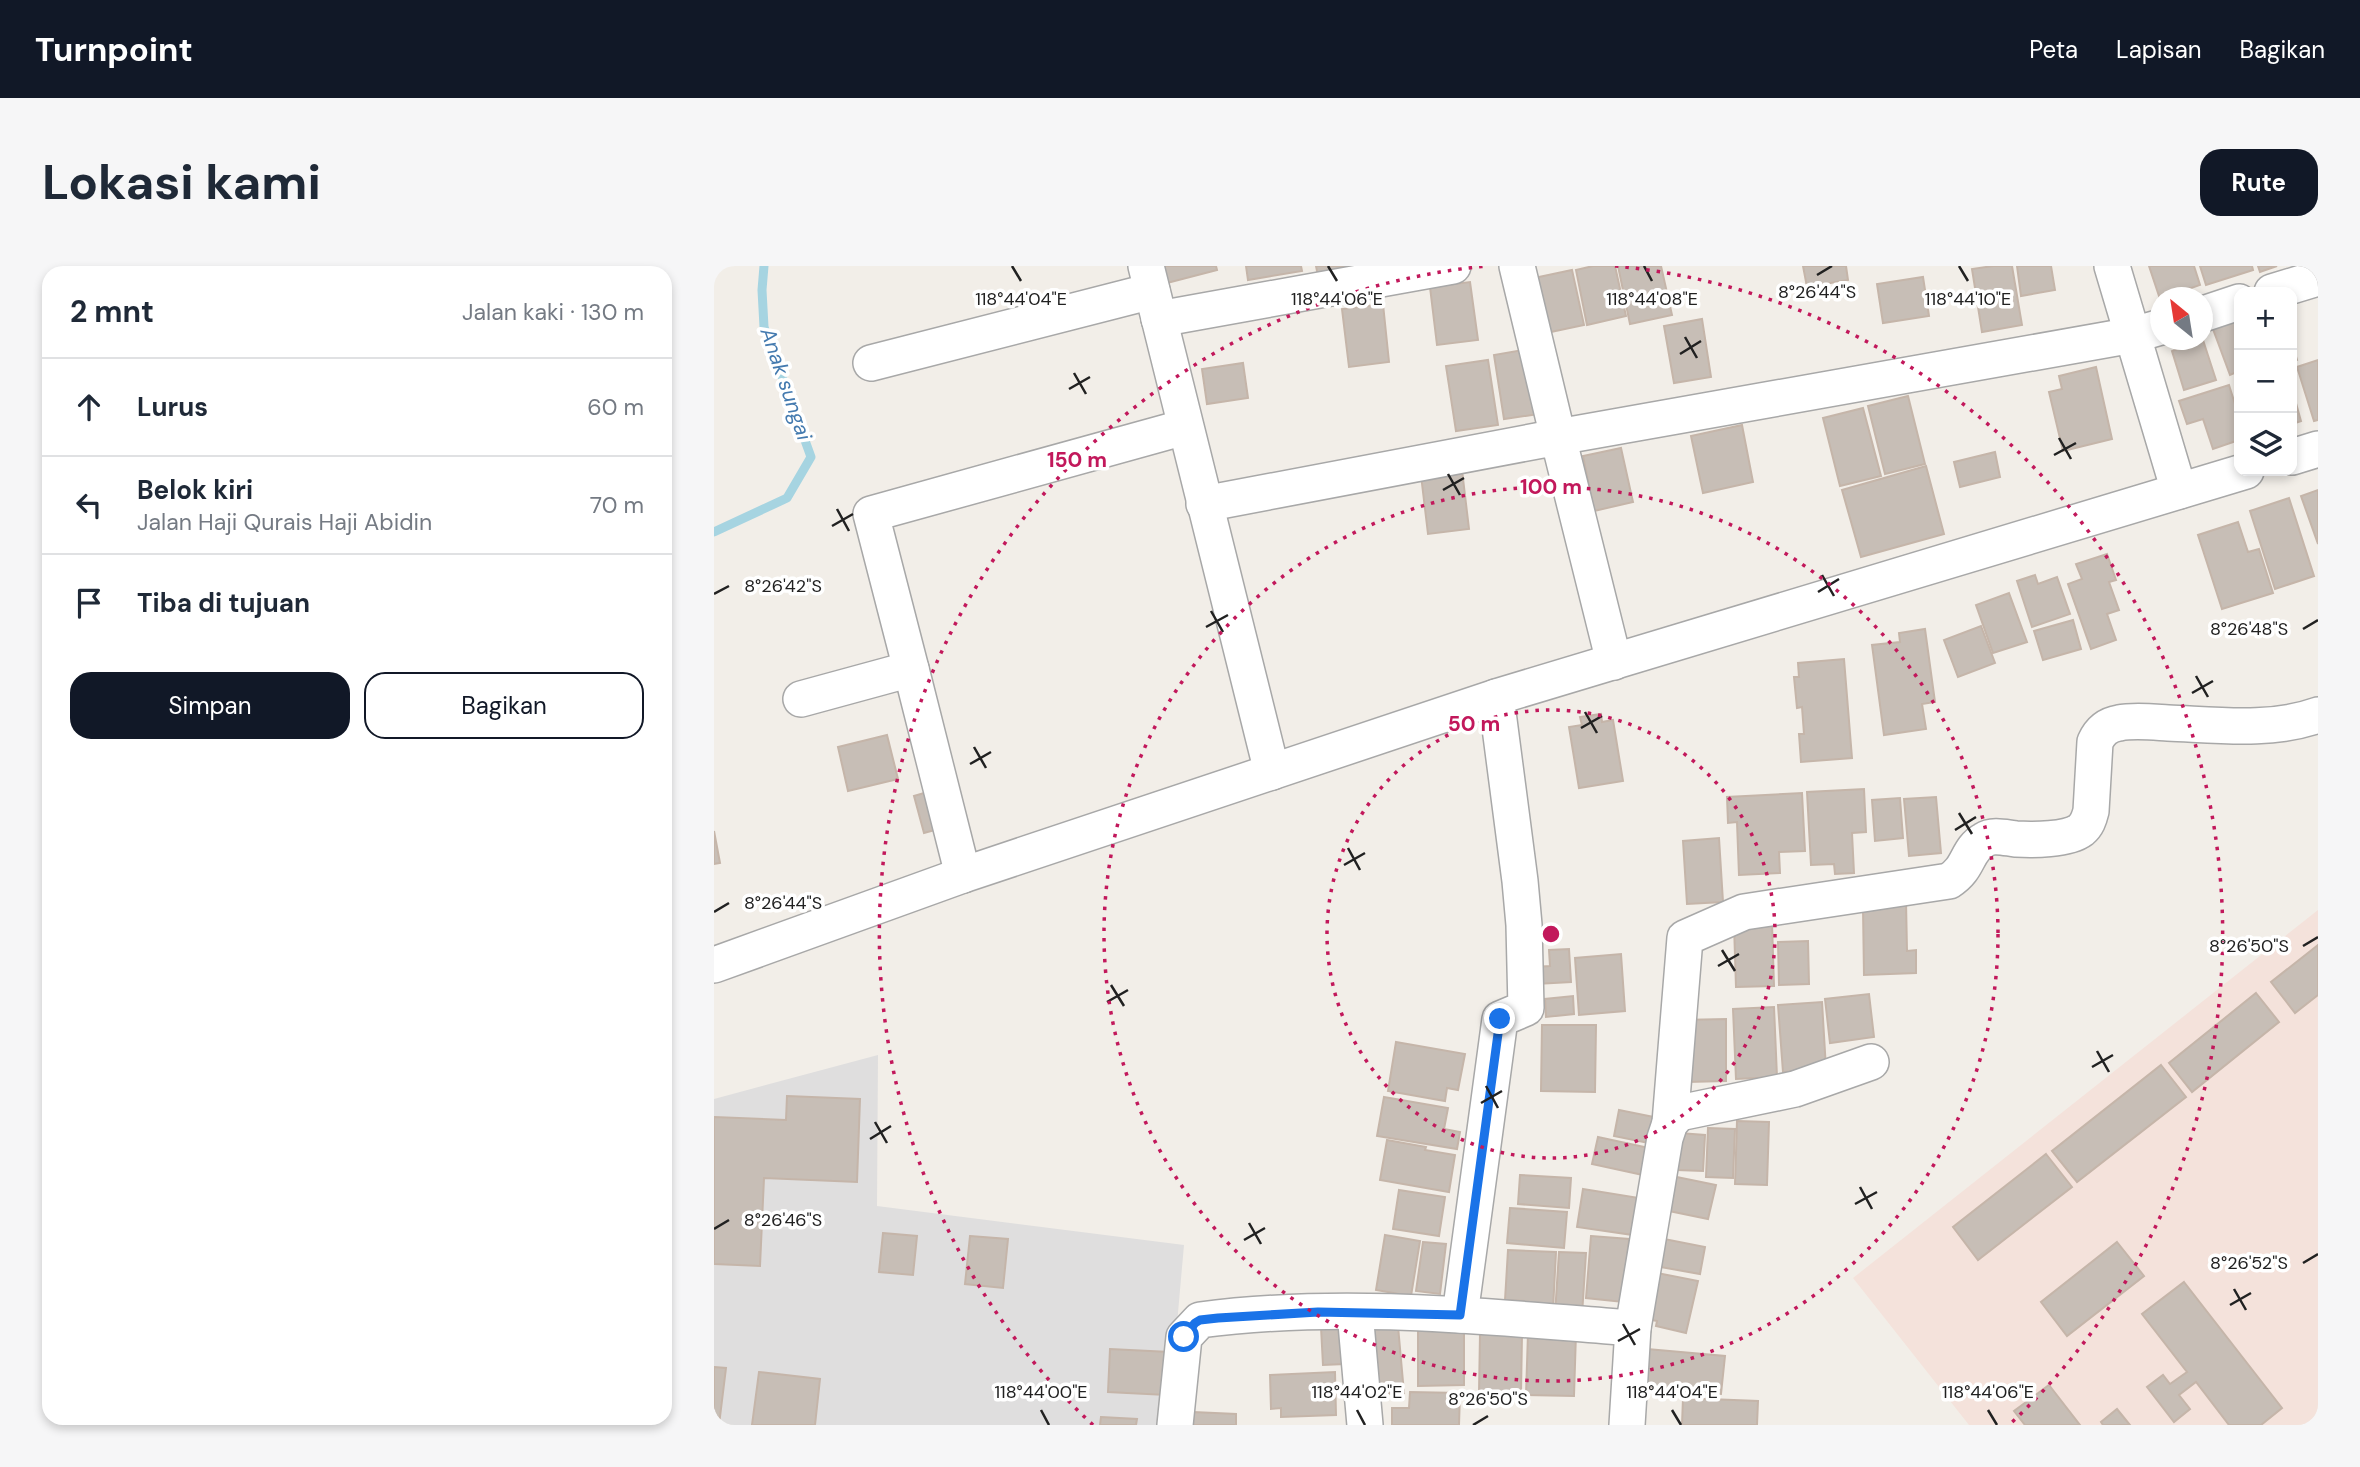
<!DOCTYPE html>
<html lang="id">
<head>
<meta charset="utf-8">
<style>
  :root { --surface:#fff; --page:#f6f6f7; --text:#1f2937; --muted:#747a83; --line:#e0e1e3; --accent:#111827 }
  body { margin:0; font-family:"DM Sans",sans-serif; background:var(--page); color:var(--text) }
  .controls { position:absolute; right:21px; top:21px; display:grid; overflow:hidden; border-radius:14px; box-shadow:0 4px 10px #0003 }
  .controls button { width:63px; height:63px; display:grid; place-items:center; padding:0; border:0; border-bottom:2px solid var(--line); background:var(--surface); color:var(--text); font:35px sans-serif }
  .compass { position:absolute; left:1436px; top:21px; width:63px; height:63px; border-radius:50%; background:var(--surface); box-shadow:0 4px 10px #0003; rotate:330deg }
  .stop { position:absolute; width:21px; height:21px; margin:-16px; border:5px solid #1a73e8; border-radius:50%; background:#fff }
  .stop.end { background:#1a73e8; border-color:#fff; box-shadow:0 2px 7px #0008 }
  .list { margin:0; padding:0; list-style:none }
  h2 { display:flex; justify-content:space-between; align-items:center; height:91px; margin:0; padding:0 28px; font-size:30px }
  h2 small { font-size:23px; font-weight:400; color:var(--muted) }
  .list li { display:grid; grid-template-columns:46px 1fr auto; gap:21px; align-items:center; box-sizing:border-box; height:98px; padding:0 28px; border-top:2px solid var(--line) }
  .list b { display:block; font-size:26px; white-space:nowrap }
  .list p { margin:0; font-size:23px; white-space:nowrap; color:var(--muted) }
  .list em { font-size:23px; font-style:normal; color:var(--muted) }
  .actions { display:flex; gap:14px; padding:21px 28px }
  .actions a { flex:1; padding:16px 0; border:2px solid var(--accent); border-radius:21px; text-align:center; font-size:24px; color:var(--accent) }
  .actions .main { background:var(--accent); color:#fff }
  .icon { flex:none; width:38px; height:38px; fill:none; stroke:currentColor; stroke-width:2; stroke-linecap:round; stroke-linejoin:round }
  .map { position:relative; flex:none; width:1604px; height:1159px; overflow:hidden; border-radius:21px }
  header { display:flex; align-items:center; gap:42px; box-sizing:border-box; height:98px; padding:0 35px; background:var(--accent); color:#fff }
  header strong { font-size:33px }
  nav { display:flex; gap:38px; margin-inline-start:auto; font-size:24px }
  .intro { display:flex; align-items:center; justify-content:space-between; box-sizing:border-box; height:168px; padding:0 42px }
  h1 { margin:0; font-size:49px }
  .button { padding:18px 32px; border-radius:21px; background:var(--accent); color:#fff; font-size:24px; font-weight:700 }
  main { display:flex; gap:42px; padding:0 42px }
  aside { flex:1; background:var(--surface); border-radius:21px; box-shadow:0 4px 10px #0003 }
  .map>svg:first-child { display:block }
  .residential { fill:#dfdede }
  .military { fill:#f4e2db }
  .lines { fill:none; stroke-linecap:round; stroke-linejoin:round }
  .stream { stroke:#a6d4e1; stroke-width:9 }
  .building { fill:#c7beb6; stroke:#c5b5a9; stroke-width:2 }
  .street-casing { stroke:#a8a8a8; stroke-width:38 }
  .street { stroke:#fff; stroke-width:35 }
  .route { stroke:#1a73e8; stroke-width:9 }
  .ticks { fill:none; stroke:#212121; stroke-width:2.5 }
  .ring { fill:none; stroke:#c2185b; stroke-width:3.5; stroke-dasharray:3.5 7 }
  .labels { text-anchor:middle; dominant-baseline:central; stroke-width:7; stroke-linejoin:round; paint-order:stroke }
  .water-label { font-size:21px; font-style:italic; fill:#447aaf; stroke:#fff }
  .ticks-label { font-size:18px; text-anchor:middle; fill:#212121; stroke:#fff; stroke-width:7; stroke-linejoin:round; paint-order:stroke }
  .centre { fill:#c2185b; stroke:#fff; stroke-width:3.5 }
  .ring-label { font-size:21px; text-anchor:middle; font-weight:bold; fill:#c2185b; stroke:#fff; stroke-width:7; stroke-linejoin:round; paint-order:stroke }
</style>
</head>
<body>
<header>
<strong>Turnpoint</strong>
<nav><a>Peta</a><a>Lapisan</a><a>Bagikan</a></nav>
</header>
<div class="intro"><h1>Lokasi kami</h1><a class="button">Rute</a></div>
<main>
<aside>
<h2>2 mnt<small>Jalan kaki · 130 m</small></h2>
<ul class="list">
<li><svg class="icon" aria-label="ahead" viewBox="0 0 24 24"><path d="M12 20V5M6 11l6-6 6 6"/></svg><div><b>Lurus</b></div><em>60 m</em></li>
<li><svg class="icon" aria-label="left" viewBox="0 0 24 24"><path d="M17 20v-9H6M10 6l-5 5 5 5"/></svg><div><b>Belok kiri</b><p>Jalan Haji Qurais Haji Abidin</p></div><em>70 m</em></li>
<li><svg class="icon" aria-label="arrive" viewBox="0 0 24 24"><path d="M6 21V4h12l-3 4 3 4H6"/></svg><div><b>Tiba di tujuan</b></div></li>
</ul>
<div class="actions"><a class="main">Simpan</a><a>Bagikan</a></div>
</aside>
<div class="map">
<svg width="1604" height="1159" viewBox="0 0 1604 1159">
  <rect width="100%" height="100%" fill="#f2eee8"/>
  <polygon class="residential" points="164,789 163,940 470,979 454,1159 0,1159 0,833"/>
  <polygon class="military" points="1604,644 1604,1159 1255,1159 1139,1012"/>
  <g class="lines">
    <polyline class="stream" points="0,266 73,232 97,191 50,61 48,24 50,0"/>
  </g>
  <g class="building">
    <polygon points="449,0 502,0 503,4 453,17"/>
    <polygon points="532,0 587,0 588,5 534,14"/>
    <polygon points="602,0 645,0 604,10"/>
    <polygon points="879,0 901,0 912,50 873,59 862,4"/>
    <polygon points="904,0 947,0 958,49 916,58"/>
    <polygon points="1089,0 1132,0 1134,14 1093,21"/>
    <polygon points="1279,0 1298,0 1308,59 1268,66 1258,3"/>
    <polygon points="1303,0 1337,0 1341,24 1307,30"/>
    <polygon points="1435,0 1480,0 1486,19 1446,33"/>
    <polygon points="1486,0 1538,0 1539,4 1492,19"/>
    <polygon points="1544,0 1563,0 1546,6"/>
    <polygon points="858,4 870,59 832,67 820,12"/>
    <polygon points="1209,11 1215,50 1169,57 1163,18"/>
    <polygon points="756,16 764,74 723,79 716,21"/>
    <polygon points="669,38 675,96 635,101 628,43"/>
    <polygon points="988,53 997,111 960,117 950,60"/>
    <polygon points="1525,54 1525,105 1516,109 1499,63"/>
    <polygon points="1489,74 1502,114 1470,124 1458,85"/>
    <polygon points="1578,77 1583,94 1578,96"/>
    <polygon points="815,83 825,148 790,153 780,89"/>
    <polygon points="774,94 784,159 742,165 732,100"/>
    <polygon points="1604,94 1604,154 1600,155 1583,101"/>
    <polygon points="529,97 534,132 493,138 488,103"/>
    <polygon points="1382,101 1398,173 1349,185 1335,126 1348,123 1345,110"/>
    <polygon points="1515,119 1525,151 1525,174 1499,183 1489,153 1473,158 1465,135"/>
    <polygon points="1578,123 1587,155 1578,158"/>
    <polygon points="1194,130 1211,198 1171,208 1154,140"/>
    <polygon points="1149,142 1167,210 1126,220 1109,152"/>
    <polygon points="1028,159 1039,216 989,227 977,170"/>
    <polygon points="907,182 919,236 880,245 869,190"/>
    <polygon points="1281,186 1286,211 1246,221 1240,196"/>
    <polygon points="1212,200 1230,268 1147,291 1128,224"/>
    <polygon points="748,204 755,263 714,268 707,209"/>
    <polygon points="1604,224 1604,278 1587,230"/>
    <polygon points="1575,232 1600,310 1561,323 1536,245"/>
    <polygon points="1524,256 1534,286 1545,283 1559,327 1508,343 1484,269"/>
    <polygon points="1393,288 1402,314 1395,316 1405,344 1393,348 1402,374 1377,383 1354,318 1368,313 1362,298"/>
    <polygon points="1321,309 1324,318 1343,311 1356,348 1318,361 1303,315"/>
    <polygon points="1295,327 1313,376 1279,387 1262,339"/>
    <polygon points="1359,354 1367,383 1329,394 1320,365"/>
    <polygon points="1267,360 1281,397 1244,411 1230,374"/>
    <polygon points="1211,363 1221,436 1208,438 1212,463 1170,469 1158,379 1186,376 1185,367"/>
    <polygon points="1130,393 1138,492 1087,496 1085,468 1090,468 1088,441 1083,442 1080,411 1085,411 1084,397"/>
    <polygon points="887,448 888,456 899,454 909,515 865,522 855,461 868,459 866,451"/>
    <polygon points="173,469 184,513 134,525 124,481"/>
    <polygon points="1150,523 1152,566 1138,567 1140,607 1121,608 1120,598 1097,599 1093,526"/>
    <polygon points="217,525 228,562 210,567 200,530"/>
    <polygon points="1088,527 1091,585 1065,586 1066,607 1025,609 1023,556 1014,557 1013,531"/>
    <polygon points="1222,531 1227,587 1195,590 1190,533"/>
    <polygon points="1186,532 1189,572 1161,575 1158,534"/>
    <polygon points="0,565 6,597 0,598"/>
    <polygon points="1005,572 1009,636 973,638 969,575"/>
    <polygon points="1192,635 1193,685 1202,684 1202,707 1150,709 1149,642"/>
    <polygon points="1058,658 1060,720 1022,721 1020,659"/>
    <polygon points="1094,675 1095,718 1065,719 1064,676"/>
    <polygon points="1604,679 1604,729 1581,747 1557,716"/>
    <polygon points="855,683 857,716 822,718 821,701 836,700 835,684"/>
    <polygon points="907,688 911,745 865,749 861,692"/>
    <polygon points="1542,727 1565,756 1478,826 1455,797"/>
    <polygon points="1155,728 1160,771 1116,777 1111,733"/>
    <polygon points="859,730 860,748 832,751 831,733"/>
    <polygon points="1108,736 1112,803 1069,806 1064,739"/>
    <polygon points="1060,741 1063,811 1022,813 1019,743"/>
    <polygon points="1012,753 1012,815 973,816 967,754"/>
    <polygon points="828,759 882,759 881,826 827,825"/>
    <polygon points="682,776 751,788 744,824 733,822 731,835 674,825"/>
    <polygon points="1447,799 1472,831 1363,916 1338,885"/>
    <polygon points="73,830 146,833 143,916 50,912 46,1000 0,998 0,851 72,854"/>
    <polygon points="670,831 734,842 730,863 746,866 743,883 663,870"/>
    <polygon points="905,844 940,851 935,877 900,870"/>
    <polygon points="1023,855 1055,856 1053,919 1021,918"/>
    <polygon points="994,862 1021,863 1019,912 992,911"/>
    <polygon points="965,867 991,869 989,905 963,904"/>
    <polygon points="884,871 935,882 929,909 878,898"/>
    <polygon points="673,874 712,881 711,884 741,889 735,926 666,914"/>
    <polygon points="1332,888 1358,921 1264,994 1239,961"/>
    <polygon points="806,909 857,912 855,942 804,938"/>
    <polygon points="953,909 1002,919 994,953 945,943"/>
    <polygon points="869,923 925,932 919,969 863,961"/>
    <polygon points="685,924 731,931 725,970 679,963"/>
    <polygon points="796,942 853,946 850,982 793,977"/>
    <polygon points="169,967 203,970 199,1009 165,1006"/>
    <polygon points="671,969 706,975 697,1030 662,1024"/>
    <polygon points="256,970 294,973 289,1022 251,1018"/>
    <polygon points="877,970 915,973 909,1036 872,1032"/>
    <polygon points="940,971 991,981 986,1008 935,999"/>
    <polygon points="709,976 732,978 726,1028 702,1025"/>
    <polygon points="1403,976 1430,1010 1353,1070 1327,1036"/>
    <polygon points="794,984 842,986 839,1043 809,1042 810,1035 791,1034"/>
    <polygon points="845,986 872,987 868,1049 841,1048"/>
    <polygon points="933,1005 984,1015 972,1067 942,1060 943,1055 927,1052"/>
    <polygon points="1470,1016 1568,1142 1547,1159 1515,1159 1482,1116 1465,1129 1476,1143 1460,1156 1433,1121 1449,1109 1456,1118 1473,1106 1428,1048"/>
    <polygon points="629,1060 631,1098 609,1099 607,1061"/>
    <polygon points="684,1060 690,1127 646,1129 642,1063"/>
    <polygon points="704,1063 750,1063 750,1119 704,1120"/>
    <polygon points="814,1067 862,1067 860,1130 812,1129"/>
    <polygon points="766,1068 808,1068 807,1128 765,1127"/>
    <polygon points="396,1083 455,1086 452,1129 394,1126"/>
    <polygon points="933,1083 1011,1090 1007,1128 930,1121"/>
    <polygon points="0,1101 12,1102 5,1159 0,1159"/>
    <polygon points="45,1106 106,1113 101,1159 38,1159"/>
    <polygon points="621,1106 622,1149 567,1151 567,1142 557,1143 556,1109"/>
    <polygon points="1335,1119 1366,1159 1311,1159 1300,1145"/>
    <polygon points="696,1126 746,1127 745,1159 678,1159 678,1142 695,1142"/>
    <polygon points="969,1132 1044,1135 1043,1159 968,1159"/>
    <polygon points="1403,1143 1416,1159 1389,1159 1387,1156"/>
    <polygon points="479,1146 522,1148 522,1159 478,1159"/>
    <polygon points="387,1151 423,1153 422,1159 386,1159"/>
  </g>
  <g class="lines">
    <defs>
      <g id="street">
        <polyline points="432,0 558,506"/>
        <polyline points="803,0 844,171 1419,69 1447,61"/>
        <polyline points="1398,0 1465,225"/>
        <polyline points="1558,26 1604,12"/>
        <polyline points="1489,48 1525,36"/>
        <polyline points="445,53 739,0"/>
        <polyline points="157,97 438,25"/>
        <polyline points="1578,191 1604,183"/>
        <polyline points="490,238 844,171 900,396"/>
        <polyline points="197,403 157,248 471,161"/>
        <polyline points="87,433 197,403 249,609"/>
        <polyline points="0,699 249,609 782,431 1532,205"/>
        <path d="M956,857L971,672L1030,646L1235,615C1256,602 1252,584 1270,574C1279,568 1292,572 1302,573C1318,574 1354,574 1367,564C1373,559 1375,553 1377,545L1381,476C1386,465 1393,459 1405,457C1420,454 1438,456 1454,457C1503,459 1557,466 1604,449"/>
        <polyline points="641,1046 651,1159"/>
        <polyline points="746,1049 786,753 812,742 810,659 806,615 782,431"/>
        <path d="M461,1159L470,1071L486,1054C630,1035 776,1051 919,1062"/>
        <polyline points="913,1159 919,1062 951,872 956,857 965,847 1081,823 1157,796"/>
      </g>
    </defs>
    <use href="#street" class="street-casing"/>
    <use href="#street" class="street"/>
  </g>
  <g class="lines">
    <polyline class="route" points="470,1071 481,1057 486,1054 504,1052 604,1046 746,1049 786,753"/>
  </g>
  <path class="ticks" d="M298,0L307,15M614,0L623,15M930,0L938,15M1245,0L1254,15M1103,9L1118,0M971,71L983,92M966,88L987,75M360,107L372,128M355,123L376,111M1345,172L1357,193M1340,189L1362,177M734,208L746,229M729,224L750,212M123,243L135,265M118,260L139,248M1108,309L1120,330M1104,326L1125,313M0,328L15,320M497,345L509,366M492,361L514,349M1589,363L1604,354M1482,410L1494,431M1478,427L1499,415M871,446L883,467M867,462L888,450M260,481L272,502M256,498L277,486M1245,547L1258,568M1241,564L1262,551M634,582L646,604M630,599L651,587M0,646L15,637M1589,680L1604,671M1008,684L1021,705M1004,700L1025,688M397,719L410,740M393,736L414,724M1383,785L1395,806M1378,801L1399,789M772,820L784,842M767,837L788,825M161,856L173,877M156,873L177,860M1146,921L1158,943M1141,938L1163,926M535,957L547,978M0,963L15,954M530,974L551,962M1589,997L1604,988M1520,1023L1532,1044M1516,1039L1537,1027M909,1058L921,1079M904,1075L926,1063M327,1144L335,1159M643,1144L651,1159M958,1144L967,1159M1274,1144L1283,1159M759,1159L774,1150"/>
  <g class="ring">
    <circle cx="837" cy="668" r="224"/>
    <circle cx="837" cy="668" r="447"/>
    <path d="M379 1159A671 671 0 0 1 773 0M901 0A671 671 0 0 1 1295 1159"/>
  </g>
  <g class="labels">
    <g class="water-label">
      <text transform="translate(72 118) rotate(71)">Anak sungai</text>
    </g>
  </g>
  <g class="ticks-label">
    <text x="1103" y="32">8°26'44"S</text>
    <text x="623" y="39">118°44'06"E</text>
    <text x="1254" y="39">118°44'10"E</text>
    <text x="307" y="39">118°44'04"E</text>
    <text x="938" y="39">118°44'08"E</text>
    <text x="69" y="326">8°26'42"S</text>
    <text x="1535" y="369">8°26'48"S</text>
    <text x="69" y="643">8°26'44"S</text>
    <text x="1535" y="686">8°26'50"S</text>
    <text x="69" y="960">8°26'46"S</text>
    <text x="1535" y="1003">8°26'52"S</text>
    <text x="327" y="1132">118°44'00"E</text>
    <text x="643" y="1132">118°44'02"E</text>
    <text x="958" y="1132">118°44'04"E</text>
    <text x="1274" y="1132">118°44'06"E</text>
    <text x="774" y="1139">8°26'50"S</text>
  </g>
  <circle cx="837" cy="668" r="10" class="centre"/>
  <g class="ring-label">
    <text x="363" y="201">150 m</text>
    <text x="837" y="228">100 m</text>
    <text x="760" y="465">50 m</text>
  </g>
</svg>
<div class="controls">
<button>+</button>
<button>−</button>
<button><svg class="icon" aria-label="layers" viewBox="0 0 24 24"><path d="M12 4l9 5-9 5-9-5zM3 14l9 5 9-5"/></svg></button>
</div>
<svg class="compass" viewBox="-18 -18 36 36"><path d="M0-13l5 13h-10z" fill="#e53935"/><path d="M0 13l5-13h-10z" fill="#747a83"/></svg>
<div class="stop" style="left:470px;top:1071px"></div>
<div class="stop end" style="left:786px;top:753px"></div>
</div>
</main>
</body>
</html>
